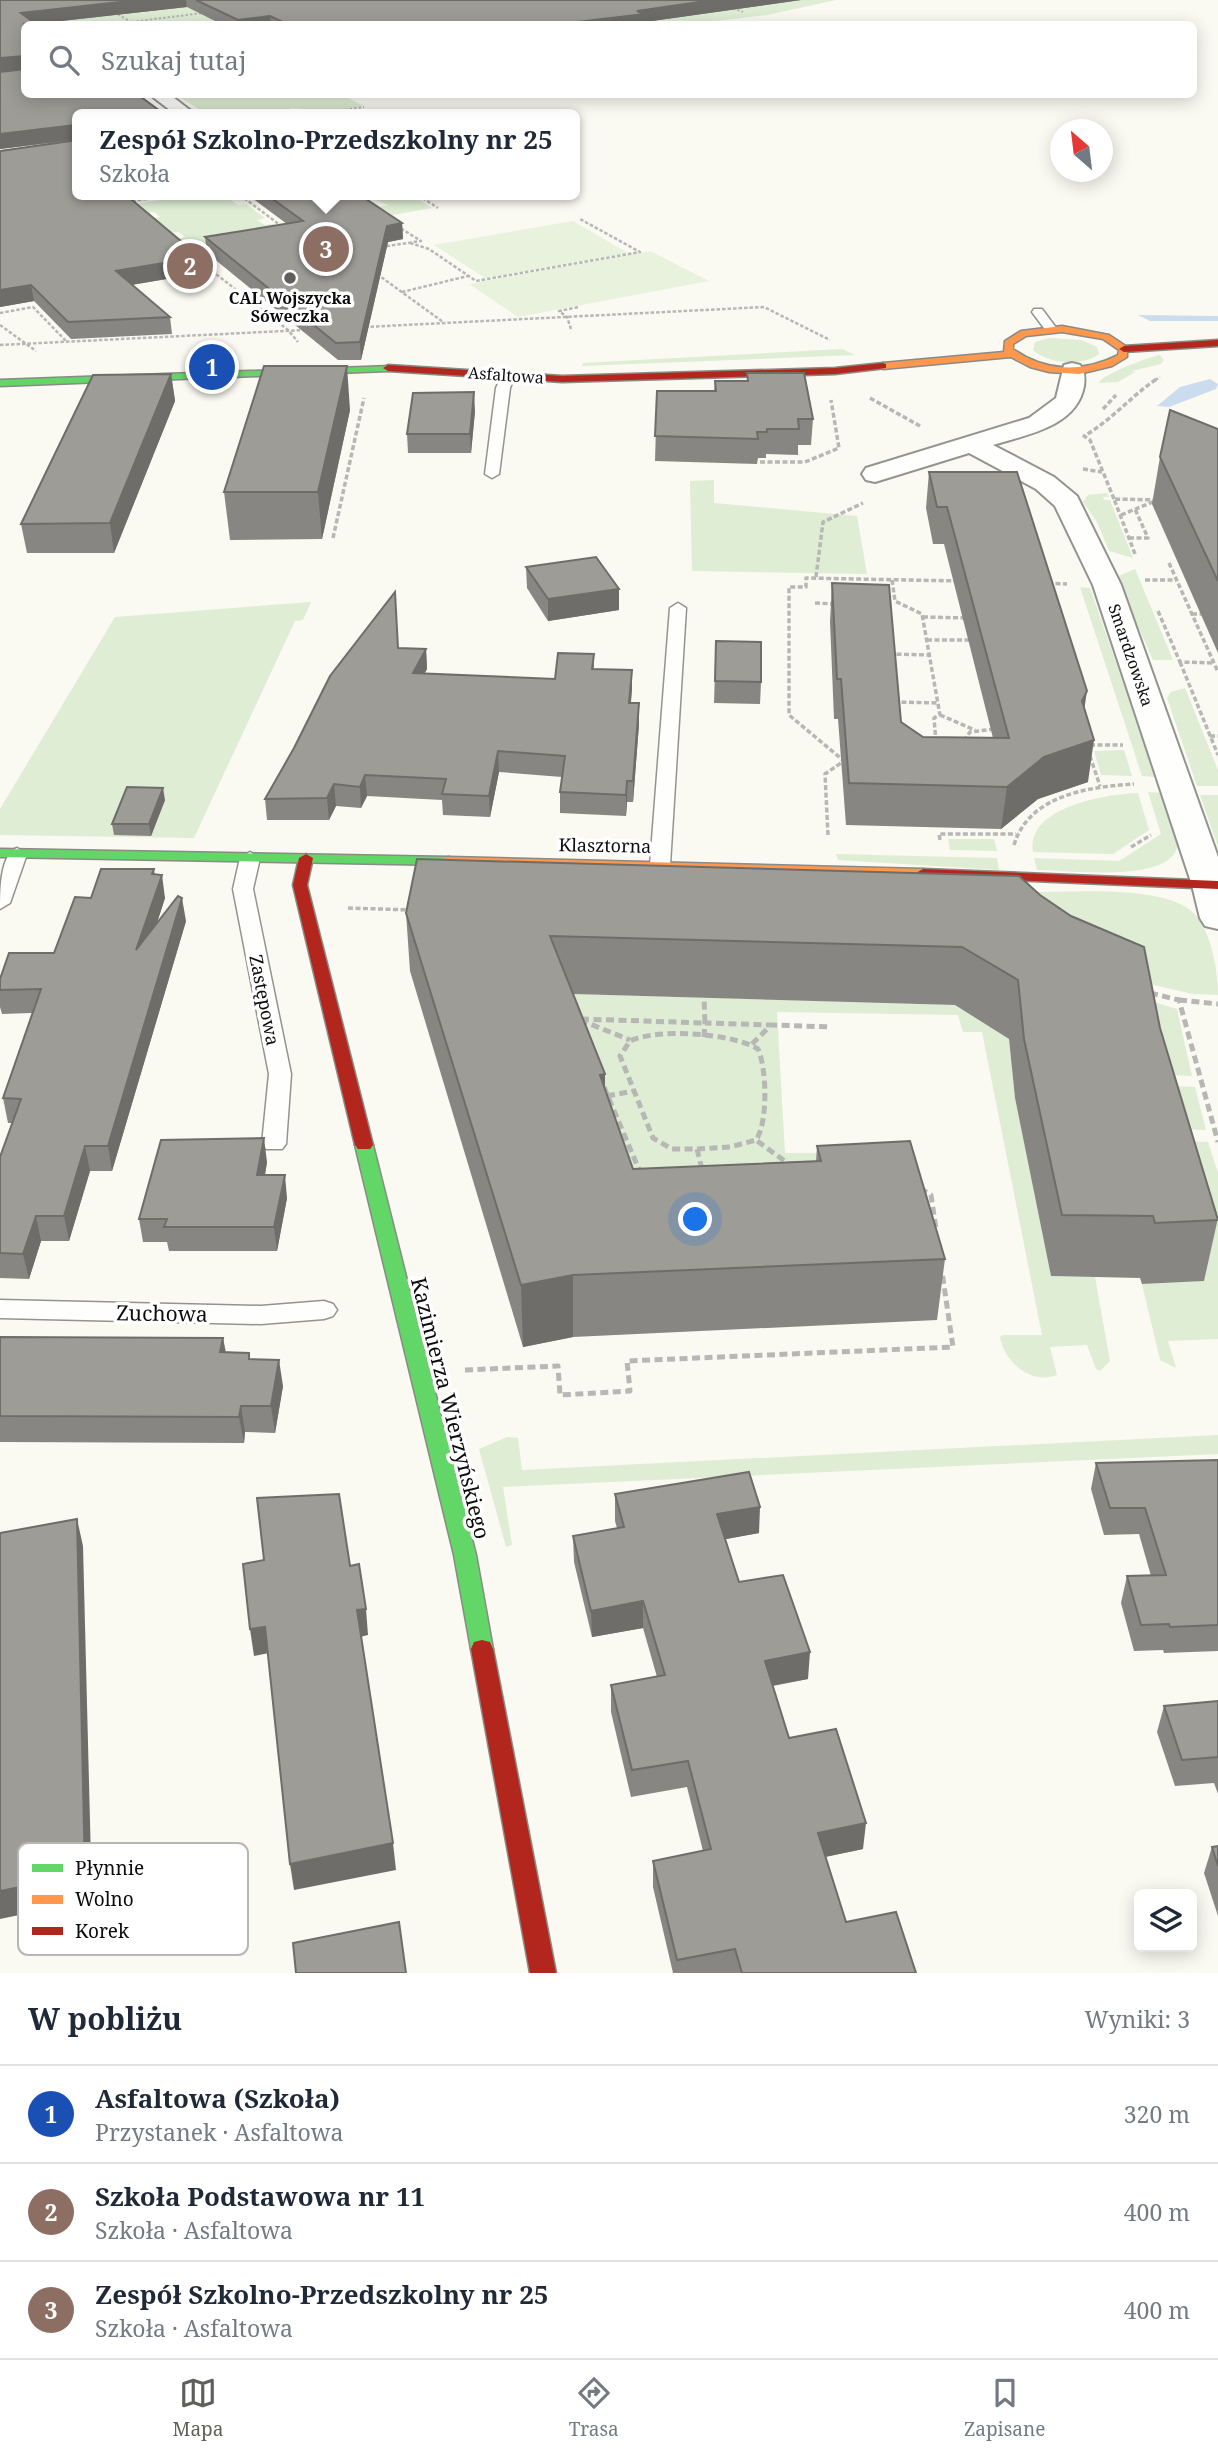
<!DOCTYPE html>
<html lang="pl">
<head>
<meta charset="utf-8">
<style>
  :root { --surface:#fff; --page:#f6f6f7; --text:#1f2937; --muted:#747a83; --line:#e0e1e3; --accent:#5f5f5c }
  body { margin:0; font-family:"Noto Serif",serif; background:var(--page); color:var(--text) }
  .controls { position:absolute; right:21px; bottom:21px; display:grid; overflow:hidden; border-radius:10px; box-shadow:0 4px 18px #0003 }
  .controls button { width:63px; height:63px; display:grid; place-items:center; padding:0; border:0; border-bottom:2px solid var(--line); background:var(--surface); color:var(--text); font:35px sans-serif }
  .compass { position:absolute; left:1050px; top:119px; width:63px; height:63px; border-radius:50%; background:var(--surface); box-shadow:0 4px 18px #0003; rotate:332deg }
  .you { position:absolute; left:696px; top:1220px; width:24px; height:24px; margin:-18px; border:5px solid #fff; border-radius:50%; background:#1a73e8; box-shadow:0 0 0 10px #1a73e833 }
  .badge { display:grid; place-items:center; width:46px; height:46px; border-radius:50%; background:var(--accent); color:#fff; font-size:23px; font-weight:700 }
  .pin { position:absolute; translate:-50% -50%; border:4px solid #fff; box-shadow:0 2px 7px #0006 }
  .popup { position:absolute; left:72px; top:109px; width:508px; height:91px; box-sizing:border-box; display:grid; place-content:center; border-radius:10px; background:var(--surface); filter:drop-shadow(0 2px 5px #0005); font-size:23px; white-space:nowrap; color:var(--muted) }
  .popup b { font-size:26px; color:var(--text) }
  .popup::after { content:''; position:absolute; left:50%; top:100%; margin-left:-14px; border:14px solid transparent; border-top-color:var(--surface) }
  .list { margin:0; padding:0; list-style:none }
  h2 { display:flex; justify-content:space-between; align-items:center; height:91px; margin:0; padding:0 28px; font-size:30px }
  h2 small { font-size:23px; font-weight:400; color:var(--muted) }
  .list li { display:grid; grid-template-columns:46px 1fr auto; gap:21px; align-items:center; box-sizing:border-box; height:98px; padding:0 28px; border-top:2px solid var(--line) }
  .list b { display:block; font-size:26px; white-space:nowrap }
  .list p { margin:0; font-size:23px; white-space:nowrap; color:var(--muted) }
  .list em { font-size:23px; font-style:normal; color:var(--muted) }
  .icon { flex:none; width:38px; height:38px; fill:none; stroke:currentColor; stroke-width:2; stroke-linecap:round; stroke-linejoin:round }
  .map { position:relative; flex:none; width:1218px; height:1973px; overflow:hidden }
  .search { position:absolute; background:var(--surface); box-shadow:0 4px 18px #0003; left:21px; right:21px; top:21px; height:77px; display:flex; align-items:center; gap:18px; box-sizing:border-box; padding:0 24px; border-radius:10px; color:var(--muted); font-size:26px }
  .sheet { height:385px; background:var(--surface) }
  nav { display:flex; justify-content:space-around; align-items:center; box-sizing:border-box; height:98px; border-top:2px solid var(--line); background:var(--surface); font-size:19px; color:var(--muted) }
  nav a { display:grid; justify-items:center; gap:4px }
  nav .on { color:var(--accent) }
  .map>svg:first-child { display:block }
  .green { fill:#deedd4 }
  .pitch { fill:#e8f2dd }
  .water { fill:#ccdcef }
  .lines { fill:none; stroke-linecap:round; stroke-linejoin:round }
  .lane-casing { stroke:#939390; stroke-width:3 }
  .street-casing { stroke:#939390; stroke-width:4 }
  .fast-casing { stroke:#8a8a86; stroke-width:3 }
  .slow-casing { stroke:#8a8a86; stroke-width:3 }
  .jam-casing { stroke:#8a8a86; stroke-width:3 }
  .path-far3 { stroke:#b7b7b6; stroke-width:2; stroke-dasharray:2.5 2; stroke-linecap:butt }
  .path-far2 { stroke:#b7b7b6; stroke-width:2.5; stroke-dasharray:3.5 2; stroke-linecap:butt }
  .path-far1 { stroke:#b7b7b6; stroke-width:3.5; stroke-dasharray:5 2.5; stroke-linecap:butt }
  .path { stroke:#b7b7b6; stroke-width:5; stroke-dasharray:8 4.5; stroke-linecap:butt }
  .lane { fill:#fefefd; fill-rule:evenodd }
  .street { fill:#fefefd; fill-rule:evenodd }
  .fast { fill:#63d668; fill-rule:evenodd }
  .slow { fill:#ff974d; fill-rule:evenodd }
  .jam { fill:#b3261e; fill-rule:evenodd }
  .wall { fill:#878682 }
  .shaded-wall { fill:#6e6d6a }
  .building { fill:#9d9c97; stroke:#6e6d6a; stroke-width:2 }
  .poi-dot { fill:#5f5f5c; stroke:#fff; stroke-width:2.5 }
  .labels { text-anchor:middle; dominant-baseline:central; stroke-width:7; stroke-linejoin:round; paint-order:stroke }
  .far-poi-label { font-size:16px; font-weight:bold; fill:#0c0c0c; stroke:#fff }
  .far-street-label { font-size:16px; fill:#0c0c0c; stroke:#fff }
  .street-label { font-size:18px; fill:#0c0c0c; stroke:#fff }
  .near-street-label { font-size:21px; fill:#0c0c0c; stroke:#fff }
  .key { fill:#fff; stroke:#b6b6b6; stroke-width:2 }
  .key-label { font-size:19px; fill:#0c0c0c }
</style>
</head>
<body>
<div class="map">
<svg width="1218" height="1973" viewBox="0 0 1218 1973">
  <rect width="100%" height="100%" fill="#fafaf2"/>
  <g class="green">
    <polygon points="0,0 836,0 767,15 691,24 24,24"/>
    <polygon points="176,95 342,95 364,106 329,111 292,108 276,114 207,114"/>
    <polygon points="194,195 234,195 239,198 231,200 238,205 246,204 265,218 257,220 265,225 273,224 284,233 189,249 178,239 185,237 179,232 170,233 153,219 160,217 154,212 146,213 135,204"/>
    <polygon points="363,195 412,195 432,208 393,215 380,207 388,205"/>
    <path d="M1050,338L1082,340L1097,347L1099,354C1082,367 1048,364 1033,350L1035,342Z"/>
    <polygon points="842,349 855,355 582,366 583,363"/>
    <path d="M1160,355L1164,360L1161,364L1132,371L1135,372L1118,382L1099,383C1101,375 1148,357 1160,355Z"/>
    <polygon points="714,480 714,503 857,516 867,574 692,571 690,481"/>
    <polygon points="1107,493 1109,497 1103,497 1104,500 1110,500 1133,558 1109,551 1097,522 1083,502 1088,495"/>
    <polygon points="1135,569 1173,660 1153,660 1116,577"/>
    <polygon points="1080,587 1090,588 1156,777 1142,776"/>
    <polygon points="311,602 303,620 295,621 194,838 0,835 0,809 115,617"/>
    <polygon points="1185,688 1218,770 1218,786 1197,786 1167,698 1171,692"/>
    <polygon points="1124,750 1132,776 1101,775 1094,751"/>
    <path d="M1148,792L1162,793L1178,842C1177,885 1068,870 1037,870L1034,858L1119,861L1161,834Z"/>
    <path d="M1138,793L1149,830L1113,854L1033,852C1025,807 1107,794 1138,793Z"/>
    <polygon points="1200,795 1218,795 1218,847"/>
    <polygon points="948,839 994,839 997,851 950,850"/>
    <polygon points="836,854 997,858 999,870 838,860"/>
    <path d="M1025,892C1068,893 1156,884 1190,910C1211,926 1218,971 1218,995L1193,994L1149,984Z"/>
    <polygon points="1120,992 1177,1009 1192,1076 1147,1074"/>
    <path d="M546,993L955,1005L1009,1039L1015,1098L1051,1276L1095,1277L1110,1361L1100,1371L1096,1369L1087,1345L1050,1347L1057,1375C1031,1385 1004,1362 1000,1337L1003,1335H1042L982,1032H963L958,1015L777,1012L785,1153H821L827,1164L633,1230Z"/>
    <polygon points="1152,1085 1195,1087 1206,1130 1159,1128"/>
    <polygon points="1163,1140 1208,1142 1218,1173 1218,1339 1168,1341 1176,1368 1160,1360 1142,1284 1204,1281"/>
    <polygon points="1218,1435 1218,1454 503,1487 512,1545 506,1547 479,1449 507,1437 518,1438 522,1470"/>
  </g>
  <g class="pitch">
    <polygon points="573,221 628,253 485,278 434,245"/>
    <polygon points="650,251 709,281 518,317 469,284"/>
  </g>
  <g class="water">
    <polygon points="1138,315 1218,316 1218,321 1150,321"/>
    <polygon points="1210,379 1218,384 1216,389 1169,407 1157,406 1180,387"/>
  </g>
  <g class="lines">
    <defs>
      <g id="lane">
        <polygon points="1034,309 1042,309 1057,329 1055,332 1047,332 1032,312"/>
        <polygon points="508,372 515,376 510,388 499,474 492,478 485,474 496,388 503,373"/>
        <polygon points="678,603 686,608 670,865 660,871 650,865 670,608"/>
        <path d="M17,848L27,854L10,903L0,909C0,892 0,854 17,848Z"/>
        <polygon points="250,852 260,858 253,889 291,1074 286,1144 282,1149 266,1149 262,1144 269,1074 233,889 240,858"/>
        <polygon points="0,1300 261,1306 324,1301 333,1304 337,1310 333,1316 324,1319 261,1324 0,1318"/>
      </g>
      <g id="street">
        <polygon points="149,94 169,94 195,114 175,114"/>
        <path d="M1072,363L1080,365C1085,371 1085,378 1084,386C1077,427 1025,435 993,445L1054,477L1077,496L1121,585L1218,857V929L1205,926L1200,918L1192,885L1093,585L1055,506L1036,489L969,453L875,482L866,480L862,474L866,468L1029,418L1056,398L1064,365Z"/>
      </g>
      <g id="fast">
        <polygon points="391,366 391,370 388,371 0,386 0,380"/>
        <polygon points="0,849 449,857 456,861 449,865 0,857"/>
        <polygon points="364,1139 370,1141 373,1145 476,1555 493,1649 490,1656 482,1658 474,1656 471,1649 454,1555 355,1145 358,1141"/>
      </g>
      <g id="slow">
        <path d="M1062,326L1109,335L1127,347V357L1112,366L1079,374L1049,372L1030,367L1011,357L883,369L878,366L883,363L1004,352L1005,341L1021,331ZM1062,332L1103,339L1119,350L1118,355C1082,373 1045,372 1013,349V344L1026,336Z"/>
        <polygon points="449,857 923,869 930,873 923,877 444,864 442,861 444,858"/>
      </g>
      <g id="jam">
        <polygon points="1218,340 1218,346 1124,352 1119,349 1124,346"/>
        <polygon points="883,363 886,364 886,368 835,374 562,382 388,371 383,368 388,365 562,376 835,368"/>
        <polygon points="306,854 313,858 307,885 373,1145 370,1149 358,1149 355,1145 293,885 299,858"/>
        <polygon points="923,869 1218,881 1218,889 918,876 916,873"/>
        <polygon points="482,1640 490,1642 493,1649 556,1973 530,1973 471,1649 474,1642"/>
      </g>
    </defs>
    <use href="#lane" class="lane-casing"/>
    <use href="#street" class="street-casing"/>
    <use href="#fast" class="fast-casing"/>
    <use href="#slow" class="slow-casing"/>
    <use href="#jam" class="jam-casing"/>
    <g class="path-far3">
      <polyline points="733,8 743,12"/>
      <polyline points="114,12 131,22"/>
      <polyline points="114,24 203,13"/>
      <polyline points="314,114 364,107"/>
    </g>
    <g class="path-far2">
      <polyline points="240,195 284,228"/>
      <polyline points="418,195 438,208"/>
      <polyline points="484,195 491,199"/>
      <polyline points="127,202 172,195"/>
      <polyline points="410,243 429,249 476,281 640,252 580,219"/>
      <polyline points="381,247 421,241 397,226"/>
      <polyline points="190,252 212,249"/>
      <polyline points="212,271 288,330 298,342"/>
      <polyline points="377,274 443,322"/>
      <polyline points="402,292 468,276"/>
      <polyline points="0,313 33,307 66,341"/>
      <polyline points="0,325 36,351"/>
      <polyline points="365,327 764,307 830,340"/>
      <polyline points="571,329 567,317 559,311 579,307"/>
      <polyline points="0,345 304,330"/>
      <polyline points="1155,380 1160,377"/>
    </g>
    <g class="path-far1">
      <polyline points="870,398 920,426"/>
      <polyline points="1103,409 1116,395"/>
      <polyline points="760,462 805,462 839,448 831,400"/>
      <polyline points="1083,469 1102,472"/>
      <path d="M1114,499L1090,440L1084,436C1112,420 1131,396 1158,378"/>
      <polyline points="1121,515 1155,501"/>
      <polyline points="333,538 364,398"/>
      <polyline points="1129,538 1148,538 1135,509"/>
      <polyline points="1135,554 1114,499 1158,500"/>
      <polyline points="1169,563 1218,672"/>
      <polyline points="816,577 823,522 863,503"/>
      <polyline points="892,580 895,601 922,614 940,715 934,718 936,742"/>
      <polyline points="1145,580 1176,580"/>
      <polyline points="1048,583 1067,584"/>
      <polyline points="815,603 835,604"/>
      <polyline points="1158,611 1180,662 1214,663"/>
      <polyline points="1192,614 1218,614"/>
      <polyline points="923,617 966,618"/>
      <polyline points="927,640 972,640"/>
      <polyline points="889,654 929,655"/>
      <polyline points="1180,662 1218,755"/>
      <polyline points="894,702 938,703"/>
      <polyline points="940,715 975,730"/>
      <polyline points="1210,736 1218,736"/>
      <polyline points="964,741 970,732 995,729"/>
      <polyline points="1090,745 1123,745"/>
      <polyline points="1090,756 1100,786"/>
      <polyline points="828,835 825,774 844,761 789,715 789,587 806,587 806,578 959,581"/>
      <polyline points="940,840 939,834 1016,834"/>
      <path d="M1014,845C1029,795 1088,787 1134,784"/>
      <polyline points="1131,847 1151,835"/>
      <polyline points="348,908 412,910"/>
    </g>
    <g class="path">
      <polyline points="1150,993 1179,1000 1218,1142"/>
      <polyline points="1179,1000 1218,1004"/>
      <polyline points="581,1019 705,1023 704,998"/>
      <polyline points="580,1020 630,1040"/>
      <polyline points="704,1037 705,1023 770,1025"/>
      <polyline points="752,1044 771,1025 831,1027"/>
      <polyline points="604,1087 640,1172"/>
      <polyline points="607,1096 634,1091"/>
      <polyline points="697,1149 730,1147 756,1140"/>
      <path d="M702,1169L697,1149H672L653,1138L620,1056L630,1041C657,1028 733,1033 758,1049C767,1069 768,1123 756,1140L790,1165"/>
      <polyline points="920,1188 931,1195 936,1229"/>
      <polyline points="465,1370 558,1366 560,1395 630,1391 627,1361 953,1347 942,1272"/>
    </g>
    <use href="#lane" class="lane"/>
    <use href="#street" class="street"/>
    <use href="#fast" class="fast"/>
    <use href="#slow" class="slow"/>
    <use href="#jam" class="jam"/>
  </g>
  <g class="wall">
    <polygon points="0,0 801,0 645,22 645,24 221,24 187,7 35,24 24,94 137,94 78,195 200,257 202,273 132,285 170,317 172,334 71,339 34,301 0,307 77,140 0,149"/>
    <polygon points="248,195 360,195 402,223 403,239 388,242 361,360 338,360 207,253 205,237 287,224"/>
    <polygon points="747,373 813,419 811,445 798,445 798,455 766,454 766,458 758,458 757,464 655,461 657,391 714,391 715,381 747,381"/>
    <polygon points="171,374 175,401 114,553 27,553 21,524"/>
    <polygon points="350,410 322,539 230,540 224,492"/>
    <polygon points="475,411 471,453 408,453 407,434"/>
    <polygon points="1218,429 1218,653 1152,504 1160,457"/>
    <polygon points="929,472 1085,709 1088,782 1038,799 1001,829 846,825 838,719 834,719 830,622 832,583 901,722 923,737 993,738 944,544 933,544 926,508"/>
    <polygon points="526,567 619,610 548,621 527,588"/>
    <polygon points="716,641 761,682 760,704 714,703"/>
    <polygon points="398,648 426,649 427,669 424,674 555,679 594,654 594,669 632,670 631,703 639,724 633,802 627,802 626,816 560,813 560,792 562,777 499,772 490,817 443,815 442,800 367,796 361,808 336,806 329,820 267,820 265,799"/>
    <polygon points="165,800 151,836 114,835 112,824"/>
    <polygon points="154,874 165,898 157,923 186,921 112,1171 90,1171 69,1241 41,1241 29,1279 0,1278 0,1157 12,1123 8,1123 3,1098 32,1013 2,1014 0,1007 0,979 54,953 91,898"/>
    <polygon points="1019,876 1160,1028 1218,1218 1204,1281 1142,1284 1140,1278 1051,1276 1015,1098 1009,1039 955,1005 574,994 605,1091 633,1169 816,1162 817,1146 945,1259 937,1320 573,1337 523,1347 410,971 406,913"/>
    <polygon points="267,1162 265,1175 287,1198 277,1251 169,1251 167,1242 143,1242 139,1219"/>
    <polygon points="0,1337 223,1338 226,1352 250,1359 283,1386 275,1433 245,1432 244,1443 0,1442"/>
    <polygon points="1218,1460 1218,1651 1164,1653 1163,1650 1134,1651 1121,1603 1127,1576 1151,1576 1139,1534 1104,1535 1091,1489 1096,1463"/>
    <polygon points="615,1494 759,1533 725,1539 739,1582 808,1679 773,1686 789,1738 863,1849 825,1857 846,1922 916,1973 673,1973 653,1887 653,1861 703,1851 687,1787 631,1797 611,1712 611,1685 657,1677 643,1628 592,1637 574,1562 573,1536 617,1528 615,1521"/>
    <polygon points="1218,1701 1218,1794 1214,1783 1175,1786 1157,1732 1164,1706"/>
    <polygon points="1218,1846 1218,1916 1204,1873 1212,1847"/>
  </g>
  <g class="shaded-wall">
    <polygon points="138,0 186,0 187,7 33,24 21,13"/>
    <polygon points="713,0 801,0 645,22 645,24 560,24 637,11"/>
    <polygon points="270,16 271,24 238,24 238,20"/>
    <polygon points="24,56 24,69 0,72 0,58"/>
    <polygon points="75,125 77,139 0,149 0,134"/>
    <polygon points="402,223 403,239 388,242 361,360 360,342 387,226"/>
    <polygon points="200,257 202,273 118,287 116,271"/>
    <polygon points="31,285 34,301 0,307 0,290"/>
    <polygon points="347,366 350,410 322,539 318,492"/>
    <polygon points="171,374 175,401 114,553 110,523"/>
    <polygon points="474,392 475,411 471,453 470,434"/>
    <polygon points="619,589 619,610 548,621 548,599"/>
    <polygon points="426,649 427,669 414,693 413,673"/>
    <polygon points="632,670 632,690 629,723 629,703"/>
    <polygon points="1087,691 1081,731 1082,701"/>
    <polygon points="639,703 639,724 633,802 633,781"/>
    <polygon points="1094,740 1088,782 1038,799 1001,829 1007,787 1044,757"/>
    <polygon points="498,751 499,772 490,817 489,796"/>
    <polygon points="365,775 367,796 361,808 360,787"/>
    <polygon points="627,781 627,802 626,816 626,795"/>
    <polygon points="334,784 336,806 329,820 327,798"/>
    <polygon points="163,788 165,800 151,836 149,824"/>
    <polygon points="154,869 157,890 162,875 165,898 140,974 136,950"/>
    <polygon points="182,898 186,921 112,1171 108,1146"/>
    <polygon points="605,1074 605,1133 600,1075"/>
    <polygon points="264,1138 267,1162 261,1198 257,1175"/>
    <polygon points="85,1146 90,1171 69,1241 64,1216"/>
    <polygon points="285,1175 287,1198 277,1251 274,1227"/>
    <polygon points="36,1216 41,1241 29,1279 23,1254"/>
    <polygon points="573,1275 573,1337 523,1347 521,1285"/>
    <polygon points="223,1338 227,1365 220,1352"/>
    <polygon points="279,1360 283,1386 275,1433 271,1406"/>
    <polygon points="241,1406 245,1432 244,1443 239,1417"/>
    <polygon points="760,1507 759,1533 716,1541 717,1514"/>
    <polygon points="77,1519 83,1546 92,1900 0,1919 0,1891"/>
    <polygon points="643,1601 643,1628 592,1637 591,1611"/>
    <polygon points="366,1609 368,1635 360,1637 357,1610"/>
    <polygon points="265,1627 269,1653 254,1656 250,1629"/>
    <polygon points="810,1652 808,1679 763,1687 765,1661"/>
    <polygon points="866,1823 863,1849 815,1859 818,1833"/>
    <polygon points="393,1843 396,1870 294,1890 290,1864"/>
  </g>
  <g class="building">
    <polygon points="0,0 138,0 21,13 36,24 24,24 24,94 137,94 164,114 78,114 78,128 75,125 0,134 0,72 24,69 24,56 0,58"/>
    <polygon points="196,0 713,0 637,11 645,14 560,24 287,24 270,16 238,20"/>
    <polygon points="78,128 78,195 126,195 200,257 116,271 170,317 68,322 31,285 0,290 0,151 77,140"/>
    <polygon points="267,195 360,195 402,223 387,226 360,342 336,343 205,237 303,221"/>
    <polygon points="264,366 347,366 318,492 224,492"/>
    <polygon points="747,373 804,373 813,419 798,419 799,429 767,429 767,432 757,432 758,439 655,436 657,391 716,391 715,381 748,381"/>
    <polygon points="171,374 110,523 21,524 93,375"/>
    <polygon points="474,392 470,434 407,434 413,393"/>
    <polygon points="1170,410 1218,429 1218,581 1160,457"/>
    <polygon points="929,472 1017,472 1087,691 1082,701 1094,740 1044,757 1007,787 849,783 841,679 837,679 832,583 889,585 901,722 923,737 1009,738 947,507 937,507"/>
    <polygon points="596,557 619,589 548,599 526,567"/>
    <polygon points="395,592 398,648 426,649 413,673 555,679 558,653 594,654 592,669 632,670 629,703 639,703 633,781 627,781 626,795 560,792 565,756 498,751 489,796 442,794 446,779 365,775 360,787 334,784 327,798 265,799 294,748 330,676"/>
    <polygon points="716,641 761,642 761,682 715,681"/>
    <polygon points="127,787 163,788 149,824 112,824"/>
    <polygon points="417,859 1019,876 1040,895 1071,916 1144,947 1160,1028 1218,1220 1155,1223 1153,1216 1062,1215 1024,1039 1018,980 962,947 550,936 605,1074 600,1075 633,1169 821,1161 817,1146 910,1141 945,1259 573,1275 521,1285 406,913"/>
    <polygon points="101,869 154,869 152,874 162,875 136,950 178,896 182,898 108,1146 85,1146 64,1216 36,1216 23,1254 0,1253 0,1157 21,1099 3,1098 41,989 0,990 0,979 9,953 54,953 75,897 91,898"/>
    <polygon points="264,1138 257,1175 285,1175 274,1227 164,1227 167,1219 139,1219 161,1140"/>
    <polygon points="0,1337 223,1338 220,1352 249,1353 249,1359 279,1360 271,1406 241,1406 239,1417 0,1416"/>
    <polygon points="1218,1460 1218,1625 1170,1627 1169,1624 1141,1625 1127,1576 1166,1575 1145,1508 1110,1508 1096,1463"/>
    <polygon points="749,1472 760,1507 717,1514 739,1582 783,1575 810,1652 765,1661 789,1738 836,1729 866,1823 818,1833 846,1922 896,1912 916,1973 742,1973 735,1949 677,1960 653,1861 711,1849 688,1761 632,1770 611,1685 665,1675 643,1601 591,1611 573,1536 624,1527 615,1494"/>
    <polygon points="339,1494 350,1566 359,1564 366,1609 357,1610 393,1843 290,1864 265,1627 250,1629 243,1564 264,1560 257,1498"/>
    <polygon points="77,1519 85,1874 0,1891 0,1533"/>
    <polygon points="1218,1701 1218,1757 1182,1760 1164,1706"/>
    <polygon points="1218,1846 1218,1866 1212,1847"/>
    <polygon points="399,1922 406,1973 296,1973 293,1943"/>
  </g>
  <circle class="poi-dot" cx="290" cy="278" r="7"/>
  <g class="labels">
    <g class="far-poi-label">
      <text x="290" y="298">CAL Wojszycka<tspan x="290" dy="18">Sóweczka</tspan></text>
    </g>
    <g class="far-street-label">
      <text transform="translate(506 375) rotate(4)">Asfaltowa</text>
      <text transform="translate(1131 655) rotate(71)">Smardzowska</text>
    </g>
    <g class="street-label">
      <text transform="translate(605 845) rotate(1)">Klasztorna</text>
      <text transform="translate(265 1000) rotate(79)">Zastępowa</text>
    </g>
    <g class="near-street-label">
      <text transform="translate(162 1313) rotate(1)">Zuchowa</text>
      <text transform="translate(451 1408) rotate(76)">Kazimierza Wierzyńskiego</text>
    </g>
  </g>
  <rect x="18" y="1843" width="230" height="112" rx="10" class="key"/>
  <rect x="32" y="1864" width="31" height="8" fill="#63d668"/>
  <rect x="32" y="1895" width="31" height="9" fill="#ff974d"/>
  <rect x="32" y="1927" width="31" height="8" fill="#b3261e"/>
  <g class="key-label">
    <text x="75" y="1875">Płynnie</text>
    <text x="75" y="1906">Wolno</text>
    <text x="75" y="1938">Korek</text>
  </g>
</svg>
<div class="controls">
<button><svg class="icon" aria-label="layers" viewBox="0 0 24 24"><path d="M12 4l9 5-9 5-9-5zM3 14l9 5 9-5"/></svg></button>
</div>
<svg class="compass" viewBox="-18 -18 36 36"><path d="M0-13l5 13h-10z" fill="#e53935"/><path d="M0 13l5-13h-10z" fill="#747a83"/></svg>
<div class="you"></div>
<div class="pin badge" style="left:212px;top:367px;background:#1a4fb4">1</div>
<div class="pin badge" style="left:190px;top:266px;background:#8d6e63">2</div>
<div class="pin badge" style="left:326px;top:249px;background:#8d6e63">3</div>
<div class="popup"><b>Zespół Szkolno-Przedszkolny nr 25</b>Szkoła</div>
<div class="search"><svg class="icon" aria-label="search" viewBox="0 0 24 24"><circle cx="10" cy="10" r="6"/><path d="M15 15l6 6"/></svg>Szukaj tutaj</div>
</div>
<section class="sheet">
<h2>W pobliżu<small>Wyniki: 3</small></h2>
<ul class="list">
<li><span class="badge" style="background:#1a4fb4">1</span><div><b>Asfaltowa (Szkoła)</b><p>Przystanek · Asfaltowa</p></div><em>320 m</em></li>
<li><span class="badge" style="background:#8d6e63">2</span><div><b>Szkoła Podstawowa nr 11</b><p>Szkoła · Asfaltowa</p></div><em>400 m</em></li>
<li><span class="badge" style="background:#8d6e63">3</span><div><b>Zespół Szkolno-Przedszkolny nr 25</b><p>Szkoła · Asfaltowa</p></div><em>400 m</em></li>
</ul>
</section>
<nav>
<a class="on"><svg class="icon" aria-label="map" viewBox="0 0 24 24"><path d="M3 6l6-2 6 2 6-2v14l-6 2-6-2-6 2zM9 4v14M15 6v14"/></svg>Mapa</a>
<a><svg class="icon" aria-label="directions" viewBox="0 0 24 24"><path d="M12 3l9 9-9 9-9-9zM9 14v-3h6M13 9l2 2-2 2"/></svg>Trasa</a>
<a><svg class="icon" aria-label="saved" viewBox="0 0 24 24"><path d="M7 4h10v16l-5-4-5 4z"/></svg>Zapisane</a>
</nav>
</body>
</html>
